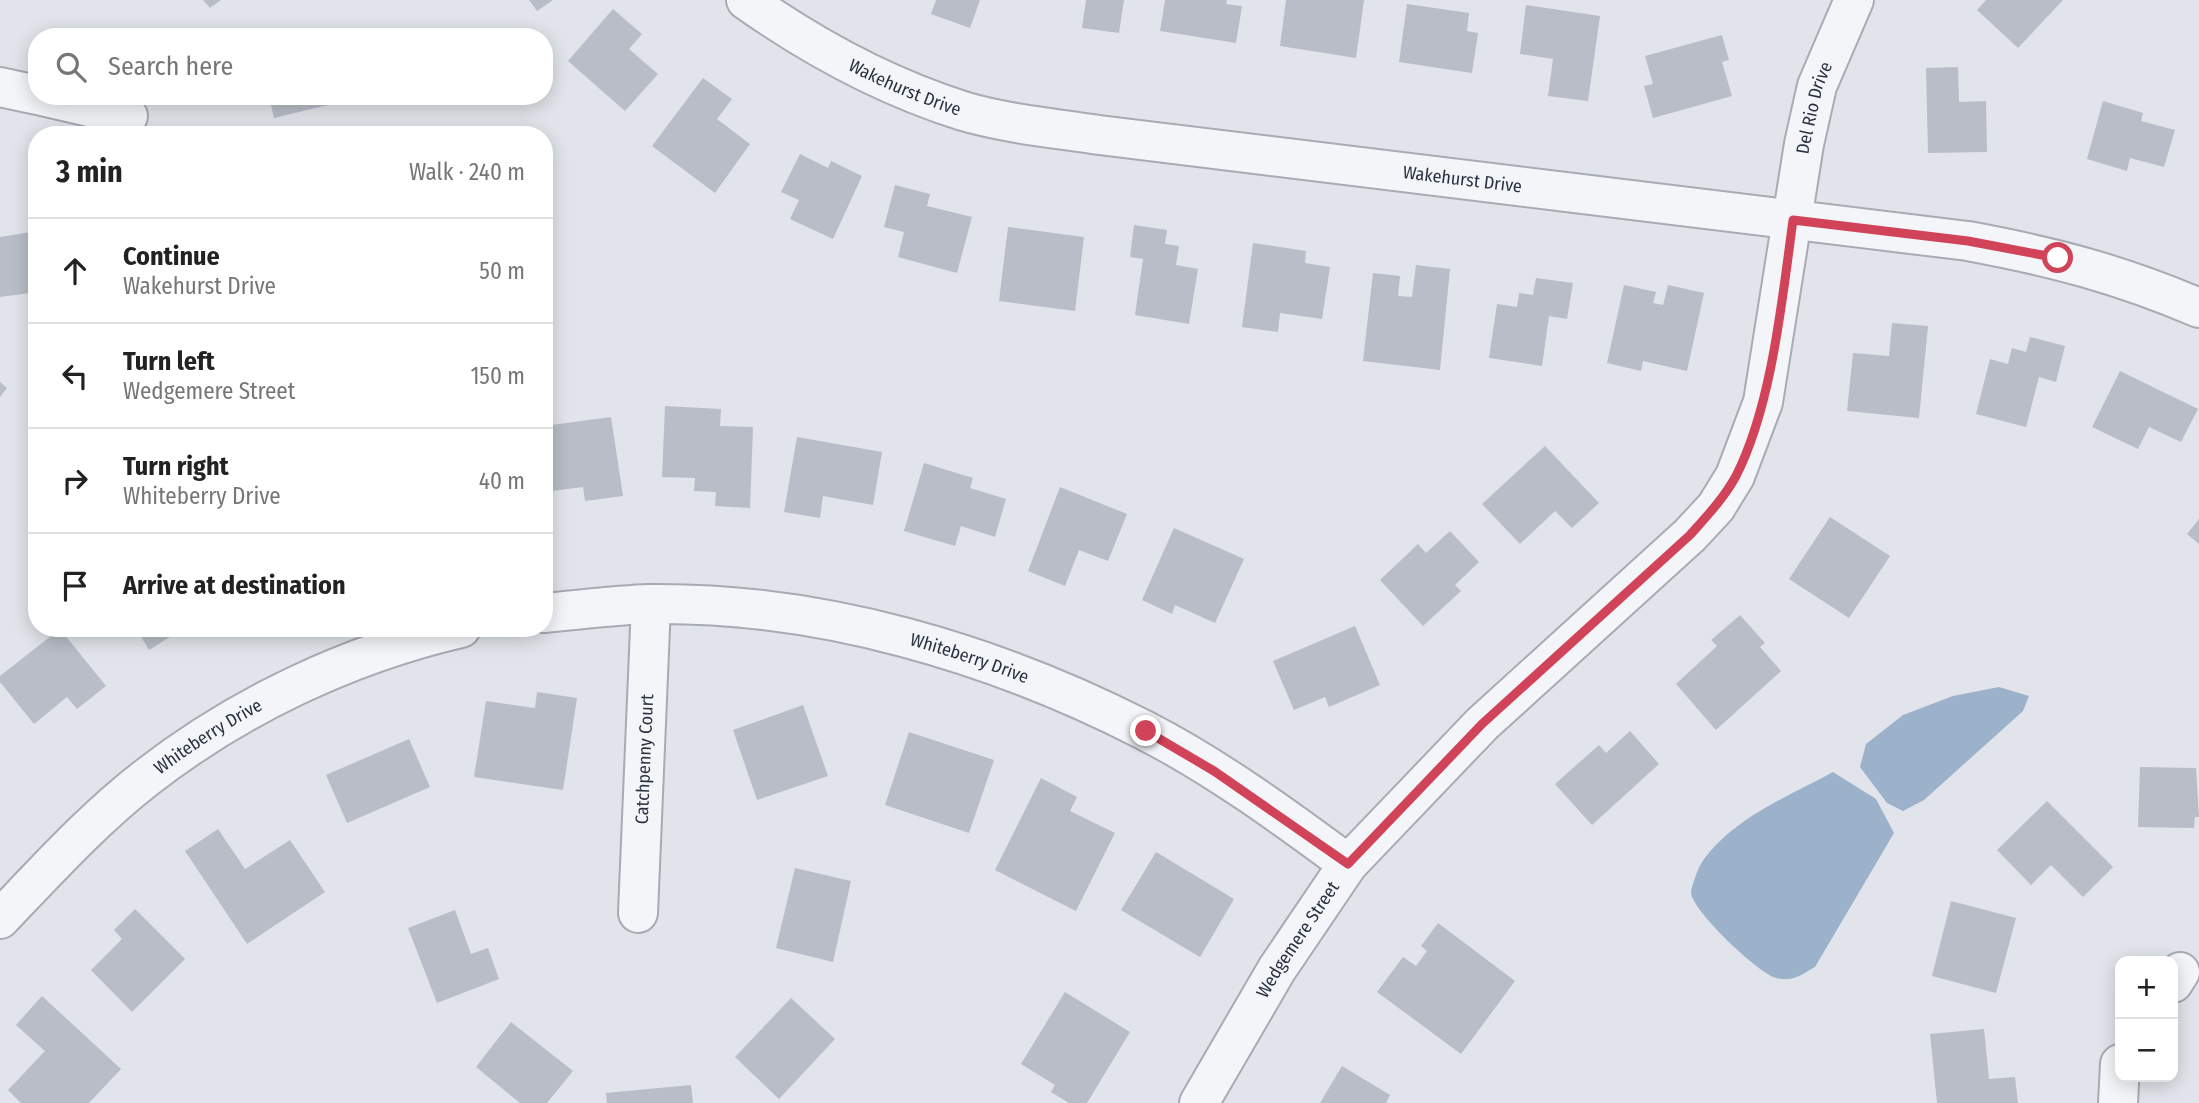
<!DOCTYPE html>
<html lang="en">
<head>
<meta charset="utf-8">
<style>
  :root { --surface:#fff; --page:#f2f2f2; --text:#222; --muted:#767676; --line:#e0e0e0 }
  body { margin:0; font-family:"Fira Sans Condensed",sans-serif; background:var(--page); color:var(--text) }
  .controls { position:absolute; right:21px; bottom:21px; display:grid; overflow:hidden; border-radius:14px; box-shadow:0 4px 18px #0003 }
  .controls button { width:63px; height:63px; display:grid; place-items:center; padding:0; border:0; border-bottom:2px solid var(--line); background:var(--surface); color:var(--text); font:35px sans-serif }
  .stop { position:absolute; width:21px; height:21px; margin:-16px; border:5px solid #d14358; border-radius:50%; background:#fff }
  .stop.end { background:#d14358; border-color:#fff; box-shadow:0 2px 7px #0008 }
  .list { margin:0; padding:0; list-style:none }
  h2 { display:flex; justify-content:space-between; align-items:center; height:91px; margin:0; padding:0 28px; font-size:30px }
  h2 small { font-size:23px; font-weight:400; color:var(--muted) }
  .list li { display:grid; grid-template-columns:46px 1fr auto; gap:21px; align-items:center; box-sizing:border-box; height:105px; padding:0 28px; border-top:2px solid var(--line) }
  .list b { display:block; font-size:26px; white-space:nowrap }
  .list p { margin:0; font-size:23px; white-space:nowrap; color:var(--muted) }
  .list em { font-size:23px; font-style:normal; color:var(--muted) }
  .icon { flex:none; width:38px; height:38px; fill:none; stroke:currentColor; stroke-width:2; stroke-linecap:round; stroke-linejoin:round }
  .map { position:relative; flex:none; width:2199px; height:1103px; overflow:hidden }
  .search { position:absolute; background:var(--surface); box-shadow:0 4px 18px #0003; left:28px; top:28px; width:525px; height:77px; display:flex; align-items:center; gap:18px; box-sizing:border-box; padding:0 24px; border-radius:28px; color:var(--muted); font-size:26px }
  .panel { position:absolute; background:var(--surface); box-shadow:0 4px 18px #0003; left:28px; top:126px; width:525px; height:511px; border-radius:28px }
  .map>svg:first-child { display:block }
  .water { fill:#9bb2ca }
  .building { fill:#b8bdc7 }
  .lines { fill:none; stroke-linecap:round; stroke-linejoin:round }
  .street-casing { stroke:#a6abb4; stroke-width:42 }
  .street { stroke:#f4f5f8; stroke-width:38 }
  .route { stroke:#d14358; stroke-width:9 }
  .labels { text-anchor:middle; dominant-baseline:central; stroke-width:5; stroke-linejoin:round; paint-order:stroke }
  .street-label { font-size:18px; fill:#293242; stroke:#f0f3f7 }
</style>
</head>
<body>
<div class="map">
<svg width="2199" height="1103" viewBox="0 0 2199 1103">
  <rect width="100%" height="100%" fill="#e1e4ea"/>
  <g class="water">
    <polygon points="1999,687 2029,696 2023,711 1924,800 1903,811 1887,803 1860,767 1866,744 1903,715 1953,696"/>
    <path d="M1833,772L1876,799L1894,833L1815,967C1801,975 1793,982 1776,978C1758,973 1691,910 1691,892C1692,885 1698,868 1702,862C1733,818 1787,797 1833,772Z"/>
  </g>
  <g class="building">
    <polygon points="203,0 221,0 210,8"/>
    <polygon points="529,0 553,0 537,11"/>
    <polygon points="936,0 980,0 970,28 931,14"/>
    <polygon points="1086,0 1124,0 1119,33 1082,28"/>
    <polygon points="1165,0 1227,0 1226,4 1242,6 1236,43 1160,31"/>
    <polygon points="1286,0 1364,0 1356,58 1280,46"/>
    <polygon points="1986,0 2063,0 2018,48 1977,10"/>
    <polygon points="1407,4 1469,13 1467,31 1478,33 1472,73 1399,62"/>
    <polygon points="1526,5 1600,16 1588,101 1548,96 1553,59 1520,54"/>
    <polygon points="613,9 642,34 629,49 658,74 625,111 568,61"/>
    <polygon points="1722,35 1729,60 1722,62 1732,96 1653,118 1644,86 1653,84 1645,56"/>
    <polygon points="1958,67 1959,102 1986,101 1987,152 1928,153 1926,68"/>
    <polygon points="703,78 732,99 717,119 750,144 715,193 652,146"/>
    <polygon points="269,96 330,96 332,104 274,118"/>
    <polygon points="2103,101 2143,113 2141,121 2175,130 2164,167 2130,158 2127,171 2087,159"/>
    <polygon points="800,154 828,168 831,161 862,176 833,239 790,219 799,200 781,192"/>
    <polygon points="895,185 930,194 927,206 972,217 957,273 898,257 904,232 884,227"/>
    <polygon points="1134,225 1167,230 1165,244 1179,246 1176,265 1198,269 1189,324 1135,315 1143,259 1130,257"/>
    <polygon points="1008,227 1084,237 1075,311 999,301"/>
    <polygon points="37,231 37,292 0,297 0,237"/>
    <polygon points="1253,243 1306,251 1305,263 1330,267 1322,319 1280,313 1278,332 1242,327"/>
    <polygon points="1416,265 1450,269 1440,370 1363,361 1373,273 1400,276 1398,296 1412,297"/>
    <polygon points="1536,278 1573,283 1567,319 1549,316 1542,366 1489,358 1497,304 1517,307 1519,293 1533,295"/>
    <polygon points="1624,285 1656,292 1653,303 1663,305 1668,285 1704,293 1687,371 1643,361 1641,371 1607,363"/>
    <polygon points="1892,323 1928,326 1919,418 1847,411 1853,353 1889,356"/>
    <polygon points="2030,337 2065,346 2056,382 2039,377 2026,427 1976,414 1990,359 2008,364 2012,348 2026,352"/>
    <polygon points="2120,371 2198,409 2181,442 2149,427 2138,449 2092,427"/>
    <polygon points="0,382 7,388 0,397"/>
    <polygon points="665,406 721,409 720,426 753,427 750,508 715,506 716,492 694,491 695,478 662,477"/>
    <polygon points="611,417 623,496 585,501 583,487 544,492 544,426"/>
    <polygon points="797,437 882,452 873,505 823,496 820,518 784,512"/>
    <polygon points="1545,446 1599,503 1572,528 1555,511 1520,544 1482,504"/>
    <polygon points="924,463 973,478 970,488 1006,499 995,537 961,526 955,546 904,531"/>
    <polygon points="1060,487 1127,514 1108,561 1079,550 1065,586 1028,571"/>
    <polygon points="1830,517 1890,556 1849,618 1789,579"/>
    <polygon points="2199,519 2199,544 2187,534"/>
    <polygon points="1174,528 1244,559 1215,623 1175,605 1172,614 1142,600"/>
    <polygon points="1450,531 1479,562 1455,585 1461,591 1423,626 1380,580 1418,544 1426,553"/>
    <polygon points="1740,615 1765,643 1760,647 1781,671 1716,730 1676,684 1717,646 1711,640"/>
    <polygon points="1355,626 1380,685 1329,707 1325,697 1294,710 1273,661"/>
    <polygon points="136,628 180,628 181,630 149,650"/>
    <polygon points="60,629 106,686 77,709 67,697 34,724 0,682 0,676"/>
    <polygon points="537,692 577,698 563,790 474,777 486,701 535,708"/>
    <polygon points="803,705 828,776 757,800 733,730"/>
    <polygon points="1630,731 1659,764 1592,825 1555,784 1599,745 1606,753"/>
    <polygon points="909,732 994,760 969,833 885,805"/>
    <polygon points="409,739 430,787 347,823 326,775"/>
    <polygon points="2140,767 2196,768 2199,817 2195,817 2194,828 2138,827"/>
    <polygon points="1041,778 1077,797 1070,811 1115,833 1076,911 995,870"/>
    <polygon points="2047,801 2113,867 2083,897 2051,865 2031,885 1997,850"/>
    <polygon points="218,829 245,869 290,840 325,892 247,944 185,851"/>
    <polygon points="1156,852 1234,899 1200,957 1121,910"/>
    <polygon points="795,868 851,881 833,962 776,948"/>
    <polygon points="1951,901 2016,918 1996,993 1932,976"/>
    <polygon points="135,909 185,959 132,1012 91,970 122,939 114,930"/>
    <polygon points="455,910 471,954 488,948 499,979 437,1003 408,928"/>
    <polygon points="1438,923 1515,981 1461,1054 1377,992 1403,957 1416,966 1427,951 1421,946"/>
    <polygon points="1065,992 1130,1032 1087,1103 1069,1103 1051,1092 1055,1085 1021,1064"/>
    <polygon points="42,996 121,1069 89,1103 21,1103 8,1090 45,1051 16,1025"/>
    <polygon points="791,998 835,1039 779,1099 735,1057"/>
    <polygon points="511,1022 573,1071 547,1103 520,1103 476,1067"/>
    <polygon points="1984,1029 1989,1079 2015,1077 2018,1103 1937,1103 1930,1034"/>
    <polygon points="1342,1066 1390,1095 1386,1103 1320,1103"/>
    <polygon points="691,1085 693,1103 607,1103 606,1093"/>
  </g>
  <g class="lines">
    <defs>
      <g id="street">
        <path id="s1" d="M746,0C814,48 884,86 963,111C1007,124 1054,128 1099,135L1968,241C2054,257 2119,274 2199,308"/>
        <polyline points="0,87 37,95"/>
        <polyline points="42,96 128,116"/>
        <path id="s2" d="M544,613C579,610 615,605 650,604C821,602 993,653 1144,730C1216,767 1283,816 1348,864"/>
        <path id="s3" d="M638,913L651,604"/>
        <path id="s4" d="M0,919C47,870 92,820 146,778C237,707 348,654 461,628"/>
        <polyline points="2173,983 2180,972"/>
        <path id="s5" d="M1199,1103L1277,969L1348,864L1482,724L1690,535L1716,507L1735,476L1763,402L1804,144L1817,86L1854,0"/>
        <polyline points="2118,1103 2120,1064"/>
      </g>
    </defs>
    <use href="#street" class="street-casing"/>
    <use href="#street" class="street"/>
  </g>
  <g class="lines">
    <path class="route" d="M1146,731L1214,771L1348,864L1482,724L1690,535C1707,516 1724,498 1736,476C1772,405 1782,300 1793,220L1968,241L2058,258"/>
  </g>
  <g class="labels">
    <g class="street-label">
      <text stroke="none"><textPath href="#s1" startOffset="182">Wakehurst Drive</textPath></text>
      <text stroke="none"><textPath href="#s5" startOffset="1209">Del Rio Drive</textPath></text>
      <text stroke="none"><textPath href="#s1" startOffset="749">Wakehurst Drive</textPath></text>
      <text stroke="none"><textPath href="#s2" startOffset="432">Whiteberry Drive</textPath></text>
      <text stroke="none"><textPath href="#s4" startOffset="278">Whiteberry Drive</textPath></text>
      <text stroke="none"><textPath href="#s3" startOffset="154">Catchpenny Court</textPath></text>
      <text stroke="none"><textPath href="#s5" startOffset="191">Wedgemere Street</textPath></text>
    </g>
  </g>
</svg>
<div class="controls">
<button>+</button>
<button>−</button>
</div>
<div class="stop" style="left:2058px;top:258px"></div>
<div class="stop end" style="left:1146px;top:731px"></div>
<div class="search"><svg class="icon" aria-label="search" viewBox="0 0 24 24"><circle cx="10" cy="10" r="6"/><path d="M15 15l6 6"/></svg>Search here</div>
<section class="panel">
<h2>3 min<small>Walk · 240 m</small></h2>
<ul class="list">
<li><svg class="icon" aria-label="ahead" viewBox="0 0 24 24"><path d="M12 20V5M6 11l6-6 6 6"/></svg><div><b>Continue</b><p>Wakehurst Drive</p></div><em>50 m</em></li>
<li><svg class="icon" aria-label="left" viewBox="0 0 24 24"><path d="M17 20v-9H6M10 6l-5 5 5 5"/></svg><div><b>Turn left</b><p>Wedgemere Street</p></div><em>150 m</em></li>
<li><svg class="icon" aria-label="right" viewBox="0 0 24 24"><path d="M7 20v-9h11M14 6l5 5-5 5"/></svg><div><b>Turn right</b><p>Whiteberry Drive</p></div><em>40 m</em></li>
<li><svg class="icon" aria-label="arrive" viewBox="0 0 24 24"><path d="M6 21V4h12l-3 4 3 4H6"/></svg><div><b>Arrive at destination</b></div></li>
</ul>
</section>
</div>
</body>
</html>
